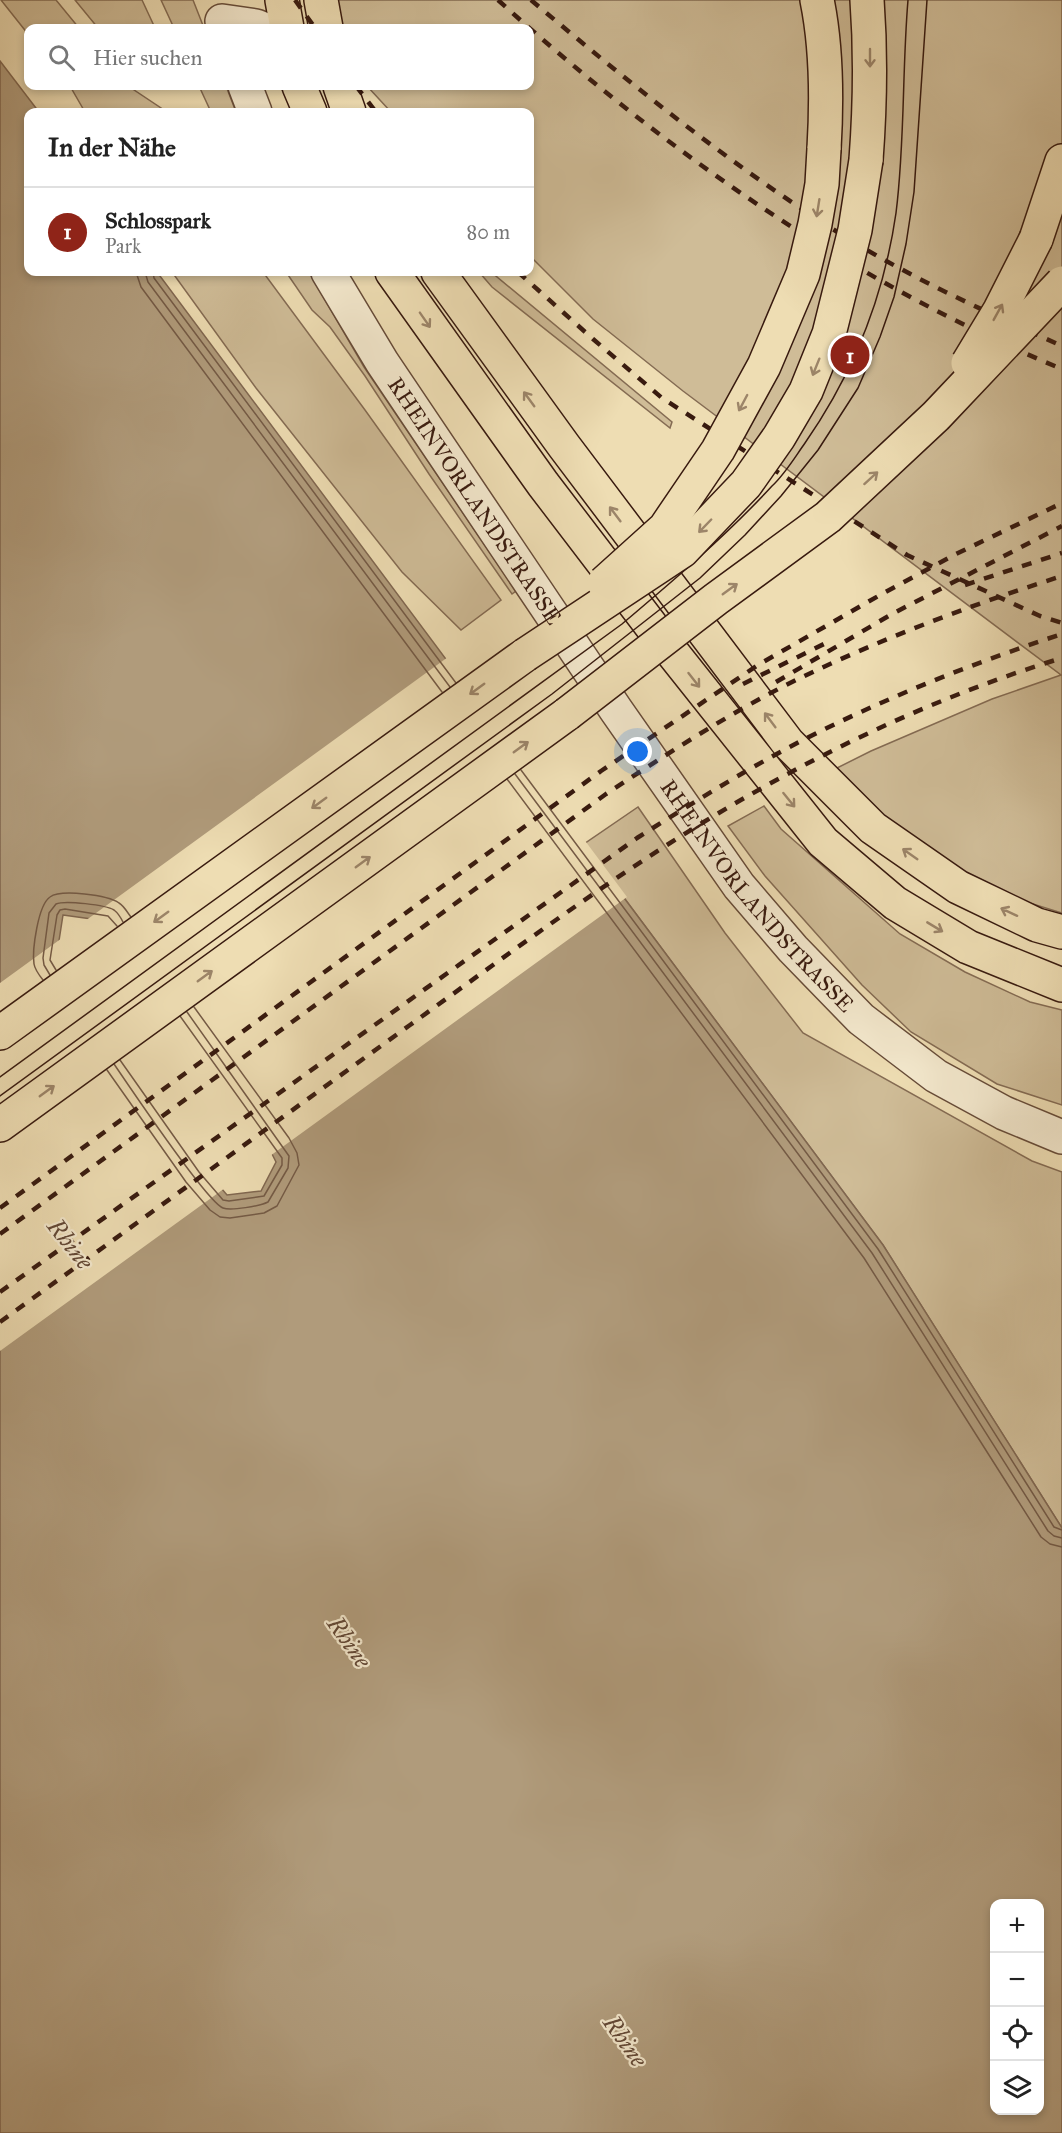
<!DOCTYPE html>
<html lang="de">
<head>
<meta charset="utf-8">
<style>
  :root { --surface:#fff; --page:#f6f6f6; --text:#222; --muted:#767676; --line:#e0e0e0; --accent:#8f2418 }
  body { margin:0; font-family:"IM FELL Great Primer",serif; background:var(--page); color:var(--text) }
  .controls { position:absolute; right:18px; bottom:18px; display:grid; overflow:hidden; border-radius:12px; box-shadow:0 3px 9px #0003 }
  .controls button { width:54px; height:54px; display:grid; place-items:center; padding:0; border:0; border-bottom:2px solid var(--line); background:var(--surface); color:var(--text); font:30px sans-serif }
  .you { position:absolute; left:638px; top:752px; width:21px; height:21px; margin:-15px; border:4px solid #fff; border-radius:50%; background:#1a73e8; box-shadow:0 0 0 9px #1a73e833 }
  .badge { display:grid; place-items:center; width:39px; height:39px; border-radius:50%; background:var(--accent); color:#fff; font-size:20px; font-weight:700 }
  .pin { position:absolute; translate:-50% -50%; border:3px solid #fff; box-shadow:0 2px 6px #0006 }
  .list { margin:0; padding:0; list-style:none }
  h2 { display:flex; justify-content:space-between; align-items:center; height:78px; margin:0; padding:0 24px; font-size:26px }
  h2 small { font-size:20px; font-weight:400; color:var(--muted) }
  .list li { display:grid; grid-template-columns:39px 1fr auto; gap:18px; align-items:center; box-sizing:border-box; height:90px; padding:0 24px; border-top:2px solid var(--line) }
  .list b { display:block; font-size:22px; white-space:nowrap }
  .list p { margin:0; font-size:20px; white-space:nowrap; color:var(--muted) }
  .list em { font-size:20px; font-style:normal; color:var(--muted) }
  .icon { flex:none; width:33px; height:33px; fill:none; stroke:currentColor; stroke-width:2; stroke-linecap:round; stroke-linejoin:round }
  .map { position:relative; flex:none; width:1062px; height:2133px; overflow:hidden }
  .search { position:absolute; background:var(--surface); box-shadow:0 3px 9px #0003; left:24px; top:24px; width:510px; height:66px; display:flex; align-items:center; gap:15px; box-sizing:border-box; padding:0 21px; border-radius:12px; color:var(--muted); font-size:22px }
  .panel { position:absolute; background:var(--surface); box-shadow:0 3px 9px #0003; left:24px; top:108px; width:510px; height:168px; border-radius:12px }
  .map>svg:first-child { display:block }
  .green { fill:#cfbc97; stroke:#846b53; stroke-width:1.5 }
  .water { fill:#b09b7b; stroke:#806750; stroke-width:1.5; fill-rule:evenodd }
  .pier { fill:#eeddb3 }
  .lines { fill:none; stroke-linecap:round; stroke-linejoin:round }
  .shore { stroke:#745a45; stroke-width:1.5 }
  .minor-casing { stroke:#664b38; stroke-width:36 }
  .major-casing { stroke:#381a0f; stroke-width:36 }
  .highway-casing { stroke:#381a0f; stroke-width:36 }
  .minor { stroke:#f4e9ce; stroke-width:33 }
  .major { stroke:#eeddb3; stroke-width:33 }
  .highway { stroke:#eeddb3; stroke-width:33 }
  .tram { stroke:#381a0f; stroke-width:1.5 }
  .rail { stroke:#381a0f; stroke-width:4.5; stroke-dasharray:10 10; stroke-linecap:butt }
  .highway-bridge-casing { stroke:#381a0f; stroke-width:36; stroke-linecap:butt }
  .highway-bridge { stroke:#eeddb3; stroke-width:33 }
  .oneway { stroke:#9c8569 }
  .labels { text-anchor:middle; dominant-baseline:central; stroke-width:4.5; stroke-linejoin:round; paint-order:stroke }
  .street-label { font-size:22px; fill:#381a0f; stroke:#f4e9ce }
  .water-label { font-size:24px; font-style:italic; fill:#624735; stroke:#f4e9ce }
</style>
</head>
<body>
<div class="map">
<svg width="1062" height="2133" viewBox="0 0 1062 2133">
  <rect width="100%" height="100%" fill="#eeddb3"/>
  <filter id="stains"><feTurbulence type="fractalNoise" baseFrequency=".00333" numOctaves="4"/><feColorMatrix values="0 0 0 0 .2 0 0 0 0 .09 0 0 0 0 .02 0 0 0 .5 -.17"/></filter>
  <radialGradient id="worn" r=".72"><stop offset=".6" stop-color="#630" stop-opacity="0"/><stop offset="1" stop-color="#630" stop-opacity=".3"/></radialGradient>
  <g class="green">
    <polygon points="1,0 56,0 79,28 28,28 28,34"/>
    <polygon points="75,0 142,0 155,28 98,28"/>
    <polygon points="161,0 193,0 204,28 174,28"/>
    <polygon points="315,0 1062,0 1062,913 1001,894 953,872 827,773 871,751 992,699 1061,675 683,391 593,319 530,256 530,112 391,112 367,86 530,86 530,28 332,28"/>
    <polygon points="70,86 128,86 167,112 85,112"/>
    <polygon points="199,86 226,86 236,112 211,112"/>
    <polygon points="172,272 263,272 365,410 501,600 461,630 402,572 256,388"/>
    <polygon points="286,272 309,272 364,367 516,591 512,594 429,474 365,376 330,327 312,310"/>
    <polygon points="479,272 491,272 672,422 670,428 492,287"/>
    <polygon points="764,806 781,829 900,934 965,972 1030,1002 1062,1010 1062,1105 997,1084 911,1032 862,985 765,876 728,826"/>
    <polygon points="638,807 725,933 803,1033 1032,1161 1062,1172 1062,1528 883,1245 584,844"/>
  </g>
  <path class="water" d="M0,61L39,112H28V272H157L883,1245L1062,1528V2133H0ZM63,915L106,921L271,1152L276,1162L261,1191L227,1195L204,1168L56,960ZM994,1904H1040V2110H994Z"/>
  <g class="pier">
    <polygon points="448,657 627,897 270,1156 105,924 85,921"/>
    <polygon points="62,938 59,959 207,1166 225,1188 0,1351 0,983"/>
  </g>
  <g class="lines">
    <g class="shore">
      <polyline points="136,272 141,287 442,692"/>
      <polyline points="145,272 148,282 450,687"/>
      <polyline points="153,272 154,278 456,683"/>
      <polyline points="521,770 878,1249 1054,1527 1062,1530"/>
      <polyline points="515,774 872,1253 1048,1531 1054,1536 1062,1538"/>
      <polyline points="507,779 864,1258 1041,1537 1050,1544 1062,1547"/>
      <polyline points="56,970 50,960 57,915 60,910 65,909 108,916 117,926"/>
      <path d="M50,975L44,965L43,958L49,913L56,904C65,900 106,905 114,910C118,913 121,918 123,922"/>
      <path d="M43,980C39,975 35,970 34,964C32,950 38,905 50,897C61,889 108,895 119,903C124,906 127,912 131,917"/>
      <polyline points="120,1060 199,1172 223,1200 229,1201 264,1196 282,1165 282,1158 180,1016"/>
      <path d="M114,1064C129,1086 207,1202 223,1208C231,1211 260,1206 268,1202L288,1168L289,1156L187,1012"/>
      <polyline points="107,1070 186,1182 210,1210 220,1217 230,1218 264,1213 277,1206 299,1165 297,1153 289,1138 194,1007"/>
    </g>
    <defs>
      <g id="minor">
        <polyline points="222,21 256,26 261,28"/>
        <polyline points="245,86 255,112"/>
        <path id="s1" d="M328,272L382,362L616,710L739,886L793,949L861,1019L936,1076L1004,1113L1062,1137"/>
      </g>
      <g id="major">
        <polyline points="282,0 287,28"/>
        <polyline points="299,86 310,112"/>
        <polyline points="392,272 543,484 656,632 823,842 895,903 968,947 1062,985"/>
      </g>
      <g id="highway">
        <polyline points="321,0 326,28"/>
        <path d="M817,0C827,49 827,99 824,149"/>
        <polyline points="340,86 349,112"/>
        <path d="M866,160C870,107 871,54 867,0"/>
        <polyline points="1036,239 1062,161"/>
        <polyline points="438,272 564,446 788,743 873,828 958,887 1037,925 1062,932"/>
        <polyline points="0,1033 525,655"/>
        <polyline points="0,1125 567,714"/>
      </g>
    </defs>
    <use href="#minor" class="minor-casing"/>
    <use href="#major" class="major-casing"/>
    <use href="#highway" class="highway-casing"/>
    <use href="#minor" class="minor"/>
    <use href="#major" class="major"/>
    <use href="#highway" class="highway"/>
    <g class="tram">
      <path d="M0,1077L622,624C674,580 726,536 772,486C785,474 795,457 805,443C853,374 884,296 896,213C905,143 902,71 908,0"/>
      <polyline points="0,1096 552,694 700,578 745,535 781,496 818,450 858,388 880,337 894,297 906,244 914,192 927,0"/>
    </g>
    <g class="rail">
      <polyline points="295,0 315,28"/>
      <path d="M498,0C665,151 853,283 1062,369"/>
      <path d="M531,0C633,86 733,167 847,238C915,280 989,313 1062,346"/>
      <polyline points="356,86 376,112"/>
      <polyline points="518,272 593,339 662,398 907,555 1040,616 1062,623"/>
      <polyline points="965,585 1062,553"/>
      <polyline points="776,682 892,614 1062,526"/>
      <polyline points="743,684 830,641"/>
      <polyline points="0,1208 601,771 758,665 880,595 956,554 1062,503"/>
      <path d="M0,1234L606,794C667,754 728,714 794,681C880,639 971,605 1062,576"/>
      <path d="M0,1292L637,838C691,804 745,770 801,741C885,698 973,663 1062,634"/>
      <path d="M0,1322C137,1223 273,1124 410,1025C510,953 610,878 717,814C826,749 941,695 1062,658"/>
    </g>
    <defs>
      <g id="highway-bridge">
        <polyline points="968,363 1000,310 1036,239"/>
        <polyline points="604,583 665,528 718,450 764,366 803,274 815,224 822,184 824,149"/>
        <polyline points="525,655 682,551 746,484 779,437 806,391 829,334 855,230 866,160"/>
        <polyline points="567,714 716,599 828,517 936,416 1062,283"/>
      </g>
    </defs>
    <use href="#highway-bridge" class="highway-bridge-casing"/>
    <use href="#highway-bridge" class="highway-bridge"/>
  </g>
  <defs><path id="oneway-shaft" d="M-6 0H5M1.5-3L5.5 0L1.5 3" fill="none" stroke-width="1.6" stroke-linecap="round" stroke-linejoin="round" transform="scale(1.5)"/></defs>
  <g class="oneway">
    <use href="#oneway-shaft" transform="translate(870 58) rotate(90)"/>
    <use href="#oneway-shaft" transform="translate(818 208) rotate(99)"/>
    <use href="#oneway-shaft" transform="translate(998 312) rotate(-61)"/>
    <use href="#oneway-shaft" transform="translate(425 320) rotate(55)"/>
    <use href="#oneway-shaft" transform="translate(816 367) rotate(112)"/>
    <use href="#oneway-shaft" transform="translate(529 399) rotate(-126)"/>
    <use href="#oneway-shaft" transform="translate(743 403) rotate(118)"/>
    <use href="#oneway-shaft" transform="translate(871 478) rotate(-42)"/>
    <use href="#oneway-shaft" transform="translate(615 514) rotate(-127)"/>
    <use href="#oneway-shaft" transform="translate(705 526) rotate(134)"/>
    <use href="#oneway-shaft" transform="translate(730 589) rotate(-36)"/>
    <use href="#oneway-shaft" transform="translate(694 680) rotate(52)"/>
    <use href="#oneway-shaft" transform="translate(477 689) rotate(144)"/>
    <use href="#oneway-shaft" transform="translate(770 720) rotate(-127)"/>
    <use href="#oneway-shaft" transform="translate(521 747) rotate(-36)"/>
    <use href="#oneway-shaft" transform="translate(789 800) rotate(51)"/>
    <use href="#oneway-shaft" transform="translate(319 803) rotate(144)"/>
    <use href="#oneway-shaft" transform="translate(910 854) rotate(-145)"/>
    <use href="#oneway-shaft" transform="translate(363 862) rotate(-36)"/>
    <use href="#oneway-shaft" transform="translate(1009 912) rotate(-155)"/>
    <use href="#oneway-shaft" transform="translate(161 917) rotate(144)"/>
    <use href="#oneway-shaft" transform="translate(935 927) rotate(31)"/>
    <use href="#oneway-shaft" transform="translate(205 976) rotate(-36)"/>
    <use href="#oneway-shaft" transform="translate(47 1091) rotate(-36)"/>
  </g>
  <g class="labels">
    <g class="street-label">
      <text stroke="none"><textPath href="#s1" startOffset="272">RHEINVORLANDSTRASSE</textPath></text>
      <text stroke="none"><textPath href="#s1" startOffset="758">RHEINVORLANDSTRASSE</textPath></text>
    </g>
    <g class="water-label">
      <text transform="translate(70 1244) rotate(52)">Rhine</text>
      <text transform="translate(349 1642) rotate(55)">Rhine</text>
      <text transform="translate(625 2041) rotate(55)">Rhine</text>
    </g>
  </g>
  <rect width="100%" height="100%" filter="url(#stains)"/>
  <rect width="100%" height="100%" fill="url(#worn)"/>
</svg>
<div class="controls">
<button>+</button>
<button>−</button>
<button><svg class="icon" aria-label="locate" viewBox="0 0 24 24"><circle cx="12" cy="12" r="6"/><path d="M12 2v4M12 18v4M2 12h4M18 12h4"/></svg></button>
<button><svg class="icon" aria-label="layers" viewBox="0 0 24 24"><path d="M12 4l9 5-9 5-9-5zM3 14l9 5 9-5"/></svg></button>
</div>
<div class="you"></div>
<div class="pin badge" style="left:850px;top:355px">1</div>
<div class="search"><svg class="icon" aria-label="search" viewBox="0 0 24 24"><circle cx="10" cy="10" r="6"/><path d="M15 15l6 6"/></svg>Hier suchen</div>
<section class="panel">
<h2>In der Nähe<small></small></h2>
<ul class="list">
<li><span class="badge">1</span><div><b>Schlosspark</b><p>Park</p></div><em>80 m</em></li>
</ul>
</section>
</div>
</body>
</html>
